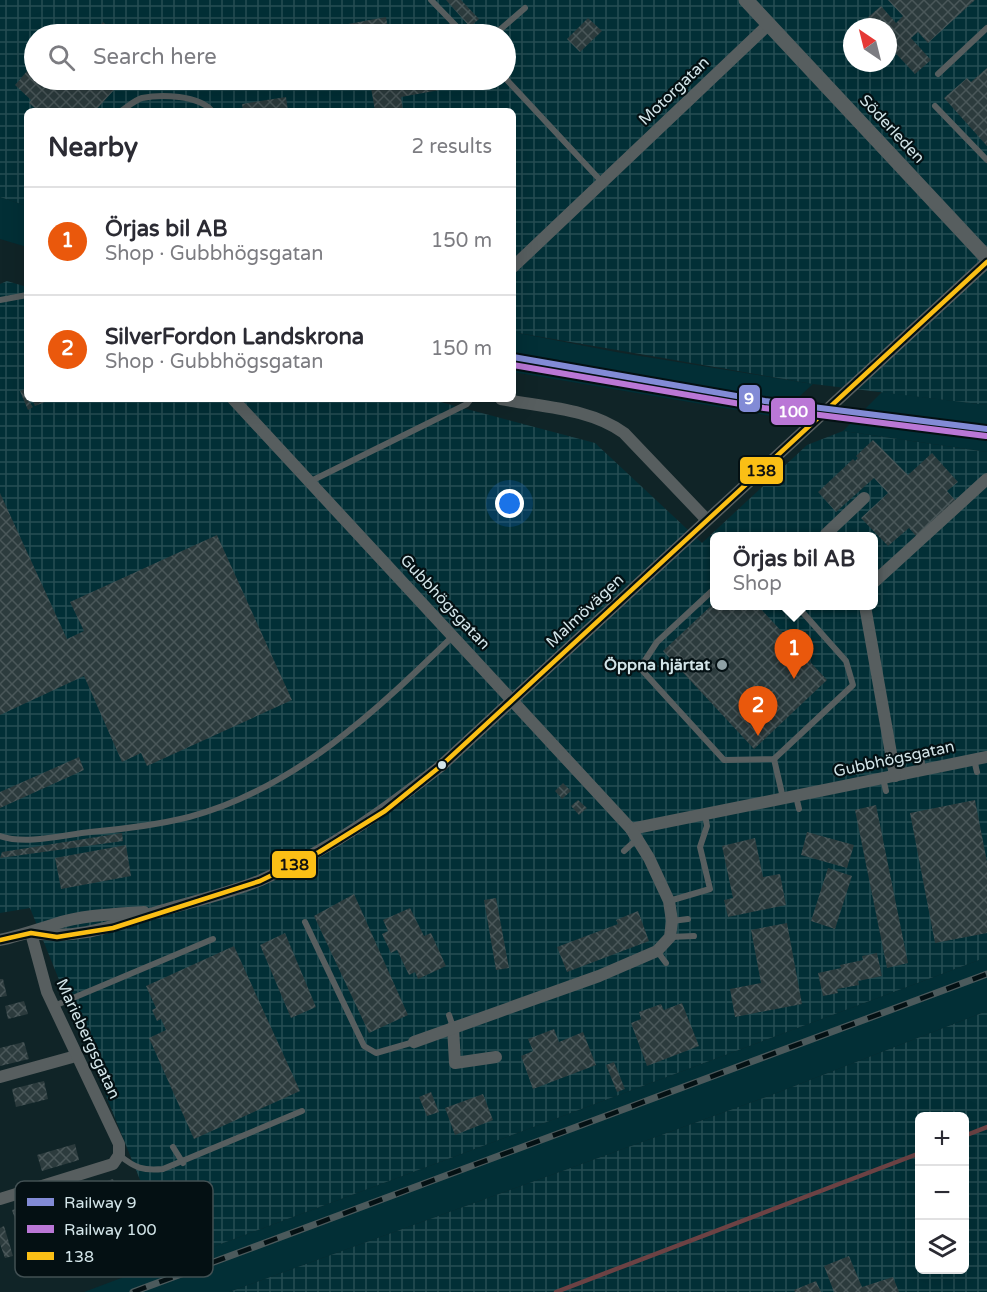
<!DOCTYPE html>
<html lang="en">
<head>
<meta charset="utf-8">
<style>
  :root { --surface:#fff; --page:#f2f2f3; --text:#2b2b33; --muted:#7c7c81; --line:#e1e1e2; --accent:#ea580c }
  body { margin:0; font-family:"Varela Round",sans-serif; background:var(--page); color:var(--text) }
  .controls { position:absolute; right:18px; bottom:18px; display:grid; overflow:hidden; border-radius:9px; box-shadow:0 6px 24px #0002 }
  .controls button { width:54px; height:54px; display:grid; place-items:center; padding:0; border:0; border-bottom:2px solid var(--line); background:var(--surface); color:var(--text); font:30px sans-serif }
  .compass { position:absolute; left:843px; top:18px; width:54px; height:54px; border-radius:50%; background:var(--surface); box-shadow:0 6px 24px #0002; rotate:325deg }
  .you { position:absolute; left:510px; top:504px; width:21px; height:21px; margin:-15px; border:4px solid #fff; border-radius:50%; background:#1a73e8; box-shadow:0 0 0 9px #1a73e833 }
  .badge { display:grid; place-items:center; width:39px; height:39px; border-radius:50%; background:var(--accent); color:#fff; font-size:20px; font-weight:700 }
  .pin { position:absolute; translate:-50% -50px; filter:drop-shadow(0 2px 3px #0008) }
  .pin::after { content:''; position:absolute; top:32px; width:21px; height:18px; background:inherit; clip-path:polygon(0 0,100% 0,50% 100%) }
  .popup { position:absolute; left:710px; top:532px; width:168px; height:78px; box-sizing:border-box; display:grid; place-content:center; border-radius:9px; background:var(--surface); filter:drop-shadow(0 2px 4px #0005); font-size:20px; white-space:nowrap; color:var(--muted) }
  .popup b { font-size:22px; color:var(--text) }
  .popup::after { content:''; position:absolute; left:50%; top:100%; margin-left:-12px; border:12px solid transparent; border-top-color:var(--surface) }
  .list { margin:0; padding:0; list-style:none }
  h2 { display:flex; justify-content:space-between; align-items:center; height:78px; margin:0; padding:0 24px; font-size:26px }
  h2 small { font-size:20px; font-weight:400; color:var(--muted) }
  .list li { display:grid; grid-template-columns:39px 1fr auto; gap:18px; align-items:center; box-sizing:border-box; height:108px; padding:0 24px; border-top:2px solid var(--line) }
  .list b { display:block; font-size:22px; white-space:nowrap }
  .list p { margin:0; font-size:20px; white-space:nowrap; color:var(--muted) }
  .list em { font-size:20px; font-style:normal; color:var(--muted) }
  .icon { flex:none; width:33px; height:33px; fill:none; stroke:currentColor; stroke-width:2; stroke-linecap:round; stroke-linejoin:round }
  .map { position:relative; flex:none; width:987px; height:1292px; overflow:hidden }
  .search { position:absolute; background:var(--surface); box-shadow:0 6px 24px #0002; left:24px; top:24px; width:492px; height:66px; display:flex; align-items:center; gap:15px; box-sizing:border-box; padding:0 21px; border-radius:33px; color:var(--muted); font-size:22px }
  .panel { position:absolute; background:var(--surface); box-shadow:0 6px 24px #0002; left:24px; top:108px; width:492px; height:294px; border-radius:9px }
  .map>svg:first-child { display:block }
  .built { fill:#022f36 }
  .industrial { fill:url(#industrial-grid); fill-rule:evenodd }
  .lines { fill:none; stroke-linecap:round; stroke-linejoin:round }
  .stream { stroke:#6c4244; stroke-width:4.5 }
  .building { fill:url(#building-cross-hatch) }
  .service { stroke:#575e5f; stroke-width:6 }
  .minor { stroke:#575e5f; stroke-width:12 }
  .tertiary { stroke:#575e5f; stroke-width:15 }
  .rail-casing { stroke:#4c5a5c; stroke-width:7 }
  .rail { stroke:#041013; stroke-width:4.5; stroke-dasharray:14; stroke-linecap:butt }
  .bus-1-casing { stroke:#041013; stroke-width:9 }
  .bus-1 { stroke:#fbbf15; stroke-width:4.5 }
  .rail-1-casing { stroke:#041013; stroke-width:10 }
  .rail-2-casing { stroke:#041013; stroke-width:10 }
  .rail-1 { stroke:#828bd6; stroke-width:6 }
  .rail-2 { stroke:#ba77d6; stroke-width:6 }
  .poi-dot { fill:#8fa1a5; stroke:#041013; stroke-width:2 }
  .bus-dot { fill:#d3e5e9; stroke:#041013; stroke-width:2 }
  .labels { text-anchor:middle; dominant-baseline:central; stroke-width:4.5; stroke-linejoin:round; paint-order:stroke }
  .street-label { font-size:16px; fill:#d3e5e9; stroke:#041013 }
  .poi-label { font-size:16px; font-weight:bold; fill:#d3e5e9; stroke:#041013; text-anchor:end }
  .key { fill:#041013; stroke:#425053; stroke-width:1.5 }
  .key-label { font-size:16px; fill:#d3e5e9 }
  .line-badge { stroke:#041013; stroke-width:2 }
  .badge-label { font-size:16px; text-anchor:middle; font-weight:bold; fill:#fff }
  .pale-badge-label { font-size:16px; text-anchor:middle; font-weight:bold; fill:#111 }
</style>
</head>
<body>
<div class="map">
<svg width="987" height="1292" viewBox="0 0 987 1292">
  <defs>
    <pattern id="industrial-grid" width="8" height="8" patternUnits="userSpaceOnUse" patternTransform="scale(1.5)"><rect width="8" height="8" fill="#022f36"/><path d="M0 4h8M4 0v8" fill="none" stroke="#264d53"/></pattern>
    <pattern id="building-cross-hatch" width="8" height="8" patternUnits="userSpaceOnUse" patternTransform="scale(1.5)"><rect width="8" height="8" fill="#2c3b3d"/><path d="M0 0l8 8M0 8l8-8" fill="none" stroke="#4a5759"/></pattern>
  </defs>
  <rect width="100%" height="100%" fill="#102427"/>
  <g class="built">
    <polygon points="0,197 27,206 27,247 0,239"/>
    <polygon points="513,332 616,352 813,384 777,417 513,372"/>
    <polygon points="882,392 987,405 987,452 843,431"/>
    <polygon points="987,957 987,1011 769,1096 229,1292 84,1292 172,1259 202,1251"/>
  </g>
  <g class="industrial">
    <path d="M0,0H987V405L813,384L513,332V111H27V206L0,197ZM852,27H888V63H852ZM34,34H506V80H34Z"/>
    <path d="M7,281L27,287V399H429L595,443L702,543L807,445L843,431L987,452V957L202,1251L172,1259L30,908L0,913V284ZM714,536H874V606H714Z"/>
    <path d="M987,1011V1292H229L769,1096ZM920,1116H964V1270H920Z"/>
  </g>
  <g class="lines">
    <g class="stream">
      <polyline points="964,1136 987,1127"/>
      <polyline points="178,1264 182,1269"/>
      <polyline points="556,1292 920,1153"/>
    </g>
  </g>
  <g class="building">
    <polygon points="446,0 461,0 479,19 470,27"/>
    <polygon points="888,0 975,0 928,43 918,32 911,38 931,60 915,74 888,45 888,27 872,27 865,20 881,6 896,23 903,16"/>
    <polygon points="386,17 389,34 345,34 343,25"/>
    <polygon points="588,18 602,31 580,52 567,39"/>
    <polygon points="103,22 117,34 92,34"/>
    <polygon points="34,63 34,80 123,80 95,111 38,111 29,103 31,100 15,85"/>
    <polygon points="987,68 987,146 944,98 967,78 971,82"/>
    <polygon points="382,80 444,80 445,89 401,97 403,111 375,111 370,82"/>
    <polygon points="286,97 288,111 243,111 242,104"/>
    <polygon points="25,389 27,399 33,407 28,410 20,391"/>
    <polygon points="32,399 44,399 45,402 35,406"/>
    <polygon points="873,440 908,475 932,453 958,482 947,491 956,501 917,537 909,528 888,546 861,518 888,493 874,478 836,512 818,492 853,459 855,461 858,458 856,456"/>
    <polygon points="0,493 67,639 84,631 70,602 217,535 292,700 147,766 141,753 122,762 84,676 0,715"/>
    <polygon points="714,603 714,606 758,606 827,680 754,749 663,651"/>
    <polygon points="79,757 84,770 0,808 0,792"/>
    <polygon points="563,783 571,791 562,799 555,791"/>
    <polygon points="578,800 587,808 579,815 571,806"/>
    <polygon points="975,800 987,862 987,933 935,943 910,813"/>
    <polygon points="876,805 908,963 887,968 855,810"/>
    <polygon points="807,832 854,845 847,868 801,855"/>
    <polygon points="122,833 123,841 0,858 2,852"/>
    <polygon points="755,838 763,877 780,874 786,905 728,917 724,900 733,898 722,846"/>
    <polygon points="126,845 131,876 61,889 55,858"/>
    <polygon points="828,868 852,876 835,929 811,921"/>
    <polygon points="354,894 408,1015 369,1033 314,916"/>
    <polygon points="496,898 509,968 496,970 484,900"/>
    <polygon points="410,908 424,936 431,933 446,966 418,979 415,972 409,975 397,950 391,953 382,934 388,931 383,920"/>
    <polygon points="638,911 649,941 567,972 557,947 618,924 616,920"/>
    <polygon points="787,923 802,1004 735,1017 730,989 761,983 751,930"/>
    <polygon points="285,933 316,1007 291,1018 260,945"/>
    <polygon points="234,946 300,1091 194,1139 149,1038 166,1030 161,1019 157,1021 152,1010 156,1008 146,986"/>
    <polygon points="877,953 882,976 858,981 859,985 837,989 838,993 823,996 818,973 841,968 840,965 863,960 862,956"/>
    <polygon points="0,979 3,979 7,996 0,997"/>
    <polygon points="24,1001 28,1014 8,1019 5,1006"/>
    <polygon points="682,1003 699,1046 647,1066 631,1023 641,1019 639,1012 661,1004 664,1010"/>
    <polygon points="554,1029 559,1042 583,1032 596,1065 533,1089 521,1056 533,1051 528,1039"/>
    <polygon points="24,1042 29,1059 0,1066 0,1048"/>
    <polygon points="614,1062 625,1089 617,1092 606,1065"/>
    <polygon points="44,1081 48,1099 16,1107 12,1089"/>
    <polygon points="431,1092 439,1112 427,1116 419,1097"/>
    <polygon points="483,1094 493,1120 455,1135 445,1108"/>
    <polygon points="75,1144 79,1160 42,1171 37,1155"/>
    <polygon points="113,1179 122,1203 101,1211 93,1186"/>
    <polygon points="76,1191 82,1210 61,1217 55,1197"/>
    <polygon points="35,1203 41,1220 18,1228 12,1210"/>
    <polygon points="4,1226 13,1256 5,1258 0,1244 0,1228"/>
    <polygon points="849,1256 862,1287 893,1277 899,1292 834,1292 824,1266"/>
    <polygon points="816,1281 821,1292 795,1292 794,1290"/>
  </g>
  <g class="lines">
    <g class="service">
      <polyline points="431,0 464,34"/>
      <polyline points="495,34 525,8"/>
      <polyline points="938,74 987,28"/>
      <polyline points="506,79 602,182"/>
      <polyline points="935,106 987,160"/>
      <path d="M121,111C127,107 135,100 142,98C161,94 199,95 212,111"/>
      <polyline points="0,300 27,295"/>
      <polyline points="311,481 467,404 471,399"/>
      <polyline points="714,589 657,642 640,668 724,760 774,759 853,685 846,661 797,606"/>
      <polyline points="921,757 923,770"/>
      <polyline points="774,759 783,798"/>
      <polyline points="974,760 977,772"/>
      <polyline points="883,778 886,791"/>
      <polyline points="796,796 799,809"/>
      <path d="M0,836C26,845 63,835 90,832C124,829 157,825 189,817C295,789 377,710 453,636"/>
      <polyline points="624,851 637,839"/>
      <polyline points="669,901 710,889 700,847 707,826 705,815"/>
      <polyline points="672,921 688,919"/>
      <polyline points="305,922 364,1046 376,1053 414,1042"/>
      <polyline points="670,937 694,936"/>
      <polyline points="657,951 666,963"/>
      <polyline points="54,1006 213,939"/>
      <polyline points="449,1015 453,1027"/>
      <polyline points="173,1147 183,1163"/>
      <path d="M119,1155C135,1168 143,1171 163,1169L302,1111"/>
    </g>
    <g class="minor">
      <polyline points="513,267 769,24"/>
      <polyline points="233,399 631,829 987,757"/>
      <path d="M501,399C541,407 590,408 624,433L707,520"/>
      <polyline points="828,536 826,534 864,498"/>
      <polyline points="874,582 987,479"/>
      <polyline points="865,606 895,776"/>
      <path d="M31,933C82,940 113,925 160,911C194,901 228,894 261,880C328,851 385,810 442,765L987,262"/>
      <path d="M0,940C19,936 36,930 55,924C82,915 115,914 144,912"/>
      <polyline points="453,1027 455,1063 496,1057"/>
      <polyline points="414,1042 599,976 657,951 670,937 672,921 669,901 649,858 631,829"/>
      <polyline points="0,1077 76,1056"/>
      <polyline points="0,1199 113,1164 119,1155 119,1144 47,992 31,933"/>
    </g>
    <polyline class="tertiary" points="746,0 987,258"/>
    <defs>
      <polyline id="rail" points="133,1292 987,974"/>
    </defs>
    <use href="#rail" class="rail-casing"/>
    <use href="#rail" class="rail"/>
    <defs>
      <polyline id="bus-1" points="0,940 31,933 57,937 113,928 260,881 319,852 385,811 442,765 987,262"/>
    </defs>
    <use href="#bus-1" class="bus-1-casing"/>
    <use href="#bus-1" class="bus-1"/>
    <defs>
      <polyline id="rail-1" points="513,357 765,401 987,429"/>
      <polyline id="rail-2" points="513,365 764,408 986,436"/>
    </defs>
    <use href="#rail-1" class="rail-1-casing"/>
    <use href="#rail-2" class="rail-2-casing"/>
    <use href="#rail-1" class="rail-1"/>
    <use href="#rail-2" class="rail-2"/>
  </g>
  <circle class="poi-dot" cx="722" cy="665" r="6"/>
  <circle class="bus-dot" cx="442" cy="765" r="5"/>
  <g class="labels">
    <g class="street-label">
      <text transform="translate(674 91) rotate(-44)">Motorgatan</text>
      <text transform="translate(892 129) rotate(47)">Söderleden</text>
      <text transform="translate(445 602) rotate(47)">Gubbhögsgatan</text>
      <text transform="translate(585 611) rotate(-43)">Malmövägen</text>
      <text transform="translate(894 759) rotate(-12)">Gubbhögsgatan</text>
      <text transform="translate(88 1039) rotate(65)">Mariebergsgatan</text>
    </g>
    <g class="poi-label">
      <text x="710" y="665">Öppna hjärtat</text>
    </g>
  </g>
  <rect x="15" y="1181" width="198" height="96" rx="9" class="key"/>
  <rect x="27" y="1198" width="27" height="8" fill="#828bd6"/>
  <rect x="27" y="1225" width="27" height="8" fill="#ba77d6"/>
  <rect x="27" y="1252" width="27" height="8" fill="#fbbf15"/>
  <g class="key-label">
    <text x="64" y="1208">Railway 9</text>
    <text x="64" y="1235">Railway 100</text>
    <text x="64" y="1262">138</text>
  </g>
  <g class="line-badge">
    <rect x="738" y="384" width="23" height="29" rx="6" fill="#828bd6"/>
    <rect x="770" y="397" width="46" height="29" rx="6" fill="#ba77d6"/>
    <rect x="739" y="456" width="45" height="29" rx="6" fill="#fbbf15"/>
    <rect x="271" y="850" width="46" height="29" rx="6" fill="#fbbf15"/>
  </g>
  <g class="badge-label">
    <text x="749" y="404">9</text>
    <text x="793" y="417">100</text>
  </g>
  <g class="pale-badge-label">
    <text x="761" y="476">138</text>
    <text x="294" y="870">138</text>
  </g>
</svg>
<div class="controls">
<button>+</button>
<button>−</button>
<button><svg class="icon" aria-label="layers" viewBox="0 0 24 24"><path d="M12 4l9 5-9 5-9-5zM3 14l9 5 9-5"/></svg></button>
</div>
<svg class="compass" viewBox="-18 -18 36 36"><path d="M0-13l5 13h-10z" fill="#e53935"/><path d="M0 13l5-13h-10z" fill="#7c7c81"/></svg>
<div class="you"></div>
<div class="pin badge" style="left:794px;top:679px">1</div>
<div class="popup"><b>Örjas bil AB</b>Shop</div>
<div class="pin badge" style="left:758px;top:736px">2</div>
<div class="search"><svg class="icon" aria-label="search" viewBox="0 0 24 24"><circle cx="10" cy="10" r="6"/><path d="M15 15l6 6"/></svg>Search here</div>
<section class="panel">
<h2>Nearby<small>2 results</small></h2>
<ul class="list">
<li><span class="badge">1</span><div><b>Örjas bil AB</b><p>Shop · Gubbhögsgatan</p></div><em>150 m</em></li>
<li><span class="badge">2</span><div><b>SilverFordon Landskrona</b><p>Shop · Gubbhögsgatan</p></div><em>150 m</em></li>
</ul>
</section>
</div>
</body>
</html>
